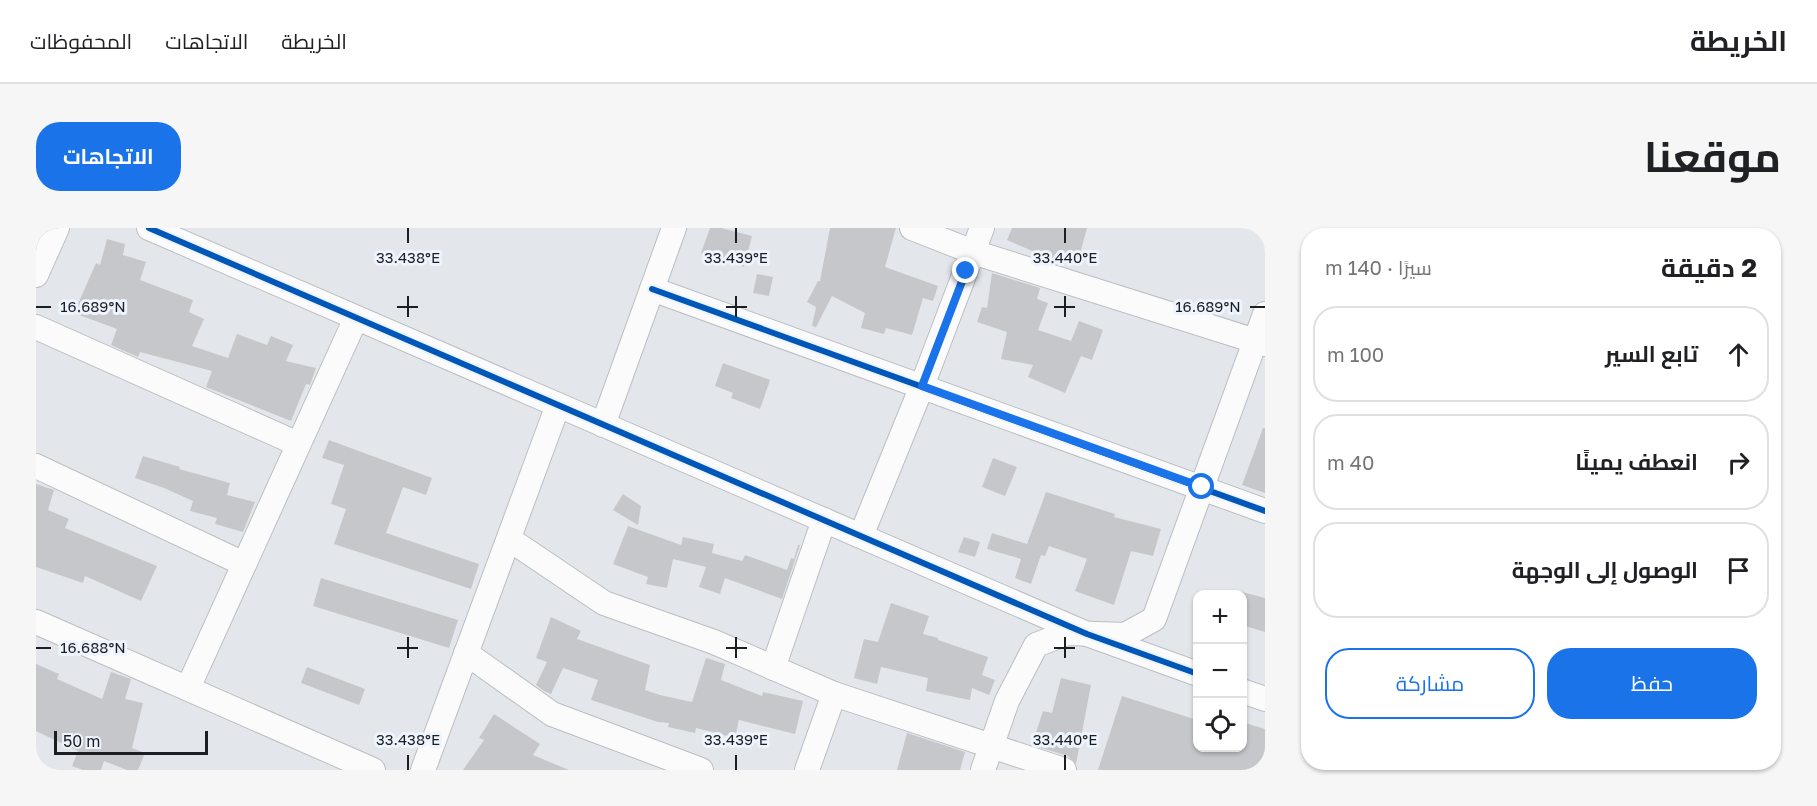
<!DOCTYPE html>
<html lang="ar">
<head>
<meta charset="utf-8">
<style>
  :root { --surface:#fff; --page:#f6f6f6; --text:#202124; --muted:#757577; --line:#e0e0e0; --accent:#1a73e8 }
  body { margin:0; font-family:"Golos Text",Cairo,sans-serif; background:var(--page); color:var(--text); direction:rtl }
  .controls { position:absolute; right:18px; bottom:18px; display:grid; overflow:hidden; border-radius:12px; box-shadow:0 2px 4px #0004 }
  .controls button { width:54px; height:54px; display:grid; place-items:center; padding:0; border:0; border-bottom:2px solid var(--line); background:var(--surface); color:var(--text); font:30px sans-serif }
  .scale { position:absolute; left:18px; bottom:15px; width:154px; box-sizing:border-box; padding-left:6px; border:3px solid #1c1f22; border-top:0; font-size:16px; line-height:21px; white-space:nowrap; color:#1c1f22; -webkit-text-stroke:4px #edf4fd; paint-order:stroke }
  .stop { position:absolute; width:18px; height:18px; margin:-14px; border:4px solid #1a73e8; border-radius:50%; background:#fff }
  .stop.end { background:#1a73e8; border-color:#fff; box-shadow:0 2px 6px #0008 }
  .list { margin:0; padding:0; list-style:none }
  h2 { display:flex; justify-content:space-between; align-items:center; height:78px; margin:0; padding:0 24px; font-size:26px }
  h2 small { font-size:20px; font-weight:400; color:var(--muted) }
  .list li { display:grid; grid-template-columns:39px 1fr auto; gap:18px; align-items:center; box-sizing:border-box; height:96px; margin:0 12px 12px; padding:0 12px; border:2px solid var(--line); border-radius:24px }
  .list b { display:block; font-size:22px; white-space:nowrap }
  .list em { font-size:20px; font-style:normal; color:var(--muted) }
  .actions { display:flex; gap:12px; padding:18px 24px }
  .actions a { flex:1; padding:14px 0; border:2px solid var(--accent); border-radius:24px; text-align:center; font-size:21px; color:var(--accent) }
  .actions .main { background:var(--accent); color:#fff }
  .icon { flex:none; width:33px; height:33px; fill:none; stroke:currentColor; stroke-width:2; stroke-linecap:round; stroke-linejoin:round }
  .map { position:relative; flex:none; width:1229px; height:542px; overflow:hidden; direction:ltr; border-radius:24px }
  header { display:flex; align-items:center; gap:36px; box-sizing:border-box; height:84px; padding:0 30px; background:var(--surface); border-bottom:2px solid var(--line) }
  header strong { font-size:28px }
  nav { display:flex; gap:33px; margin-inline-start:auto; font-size:21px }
  .intro { display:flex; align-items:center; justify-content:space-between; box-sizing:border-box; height:144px; padding:0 36px }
  h1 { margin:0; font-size:42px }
  .button { padding:15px 27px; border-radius:24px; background:var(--accent); color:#fff; font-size:21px; font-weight:700 }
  main { display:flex; gap:36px; padding:0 36px }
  aside { flex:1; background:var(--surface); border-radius:24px; box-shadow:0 2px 4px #0004 }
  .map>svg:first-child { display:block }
  .building { fill:#c6c7cb }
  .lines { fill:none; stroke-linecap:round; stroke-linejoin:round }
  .minor-casing { stroke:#bbbec2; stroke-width:26 }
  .minor { stroke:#fbfbfc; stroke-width:24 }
  .cycleway-casing { stroke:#edf4fd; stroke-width:10 }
  .cycleway { stroke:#0057b8; stroke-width:6 }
  .route { stroke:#1a73e8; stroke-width:8 }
  .ticks { fill:none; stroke:#1c1f22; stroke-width:2 }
  .ticks-label { font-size:15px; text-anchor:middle; fill:#1c1f22; stroke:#edf4fd; stroke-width:6; stroke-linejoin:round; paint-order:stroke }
</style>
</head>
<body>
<header>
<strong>الخريطة</strong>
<nav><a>الخريطة</a><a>الاتجاهات</a><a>المحفوظات</a></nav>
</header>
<div class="intro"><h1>موقعنا</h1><a class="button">الاتجاهات</a></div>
<main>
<aside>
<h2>2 دقيقة<small>سيرًا · 140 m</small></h2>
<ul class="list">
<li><svg class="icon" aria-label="ahead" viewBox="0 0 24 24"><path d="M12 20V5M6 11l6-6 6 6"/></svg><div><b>تابع السير</b></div><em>100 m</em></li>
<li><svg class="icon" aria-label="right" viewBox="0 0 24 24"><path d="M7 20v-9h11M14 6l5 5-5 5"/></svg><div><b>انعطف يمينًا</b></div><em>40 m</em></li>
<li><svg class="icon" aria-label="arrive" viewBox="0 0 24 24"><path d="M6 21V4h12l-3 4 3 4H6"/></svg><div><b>الوصول إلى الوجهة</b></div></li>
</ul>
<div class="actions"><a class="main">حفظ</a><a>مشاركة</a></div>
</aside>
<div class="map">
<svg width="1229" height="542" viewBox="0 0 1229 542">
  <rect width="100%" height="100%" fill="#e3e7ec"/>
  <g class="building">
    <polygon points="674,0 685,0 716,8 708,39 665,25"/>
    <polygon points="794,0 860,0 849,39 902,58 897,73 887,70 876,107 850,100 848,106 825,100 829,85 796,68 780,99 776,98 780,79 771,74 782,53 784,53"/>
    <polygon points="976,0 1051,0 1041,37 1008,28 971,12"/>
    <polygon points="71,11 89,16 87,27 110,34 104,52 157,72 153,84 168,91 156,118 192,130 201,106 231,117 235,108 257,117 250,133 280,140 274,157 270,156 255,193 170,159 176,143 104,124 102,129 75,117 81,101 38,85 60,35 64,37"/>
    <polygon points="956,45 1004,60 1001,71 1012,75 1002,102 1035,113 1043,93 1067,102 1056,132 1045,128 1029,165 992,149 997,137 965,131 971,104 941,94 946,79 951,80"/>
    <polygon points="721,46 737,49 733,68 717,65"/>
    <polygon points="687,135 734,152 724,181 695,170 697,165 679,158"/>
    <polygon points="1227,200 1229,200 1229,265 1206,257"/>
    <polygon points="293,212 396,250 390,267 367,259 350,305 443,336 435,361 298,316 310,281 295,276 308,237 286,230"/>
    <polygon points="107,228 144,239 143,241 194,255 191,267 219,274 207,304 179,296 181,290 154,283 157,273 128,260 99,250"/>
    <polygon points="957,230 981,239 969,268 946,259"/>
    <polygon points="0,256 18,262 12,282 33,291 29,300 121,338 105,373 49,348 47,355 0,339"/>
    <polygon points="1010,264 1079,286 1078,289 1125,301 1117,328 1095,323 1078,377 1039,363 1051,331 1013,318 1009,328 1005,327 995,356 979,350 985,331 951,321 956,305 991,316"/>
    <polygon points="587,266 605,278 602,297 577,282"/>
    <polygon points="592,298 645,317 647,309 678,316 676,325 706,333 709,327 751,342 755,330 758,331 762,317 764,317 746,371 689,350 684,366 663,359 670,339 637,331 631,360 610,356 612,349 577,336"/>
    <polygon points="928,309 944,314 939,329 922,324"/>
    <polygon points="285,350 422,392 413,420 277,378"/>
    <polygon points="1206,364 1229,370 1229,404 1206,397"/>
    <polygon points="855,375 893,388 887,406 902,410 902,412 952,429 946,447 959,452 953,467 936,460 934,472 890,463 892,450 845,439 841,456 818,450 828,411 842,414"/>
    <polygon points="515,389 545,403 541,411 614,437 609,462 624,467 656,474 670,430 689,436 685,452 726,468 727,464 767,473 759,506 703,492 699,510 660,500 659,505 632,499 633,495 622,494 555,472 562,452 527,440 515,466 508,463 500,457 511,434 500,430"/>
    <polygon points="0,436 23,446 21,451 66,471 75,444 95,451 89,471 107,475 96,520 109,525 102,542 91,542 68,533 65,542 47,542 36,538 42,523 0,503"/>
    <polygon points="271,439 329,461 323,477 265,455"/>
    <polygon points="1025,450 1055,457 1040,536 1032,528 996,517 1007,483 1016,485"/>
    <polygon points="1086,468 1161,492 1161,519 1206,519 1206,494 1229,501 1229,542 1062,542"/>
    <polygon points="458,486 504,516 497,527 533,542 427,542 448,512 443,510"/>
    <polygon points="871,505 929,524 924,542 861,542"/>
  </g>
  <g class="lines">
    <defs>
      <g id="minor">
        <polyline points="113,0 1051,406 1162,446"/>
        <polyline points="876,0 937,24 1229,116"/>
        <polyline points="0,47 21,0"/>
        <polyline points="616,61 1229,283"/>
        <polyline points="0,99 262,216"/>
        <polyline points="567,197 638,0"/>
        <polyline points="0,238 208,336"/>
        <polyline points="825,308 886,158 946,0"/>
        <polyline points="473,311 568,375 678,414 798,466 1028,542"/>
        <polyline points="0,394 337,542"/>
        <polyline points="430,425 516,486 665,542"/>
        <polyline points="737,440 788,292"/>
        <polyline points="152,460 320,90"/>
        <polyline points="1206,463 1229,471"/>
        <polyline points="387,542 522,177"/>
        <polyline points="771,542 798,466"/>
        <polyline points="947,542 971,473 1000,417 1031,405 1089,407 1118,391 1229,86"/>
      </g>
    </defs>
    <use href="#minor" class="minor-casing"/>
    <use href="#minor" class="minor"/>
    <defs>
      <g id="cycleway">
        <polyline points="113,0 1051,406 1162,446"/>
        <polyline points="616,61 1229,283"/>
      </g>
    </defs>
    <use href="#cycleway" class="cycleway-casing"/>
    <use href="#cycleway" class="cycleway"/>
  </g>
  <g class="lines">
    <polyline class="route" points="930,43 886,158 1166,259"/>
  </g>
  <path class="ticks" d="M372,0V15M700,0V15M1029,0V15M372,68V89M700,68V89M1029,68V89M0,79H15M361,79H382M690,79H711M1018,79H1039M1214,79H1229M372,409V430M700,409V430M1029,409V430M0,420H15M361,420H382M690,420H711M1018,420H1039M372,527V542M700,527V542M1029,527V542"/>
  <g class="ticks-label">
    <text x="372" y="35">33.438°E</text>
    <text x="700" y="35">33.439°E</text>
    <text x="1029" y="35">33.440°E</text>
    <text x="57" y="84">16.689°N</text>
    <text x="1172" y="84">16.689°N</text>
    <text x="57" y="425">16.688°N</text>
    <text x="372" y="517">33.438°E</text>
    <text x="700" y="517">33.439°E</text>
    <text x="1029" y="517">33.440°E</text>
  </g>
</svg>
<div class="controls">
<button>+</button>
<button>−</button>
<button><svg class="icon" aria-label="locate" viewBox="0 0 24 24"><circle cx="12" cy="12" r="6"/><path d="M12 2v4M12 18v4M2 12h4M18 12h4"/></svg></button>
</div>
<div class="scale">50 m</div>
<div class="stop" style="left:1166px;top:259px"></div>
<div class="stop end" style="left:930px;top:43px"></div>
</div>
</main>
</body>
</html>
